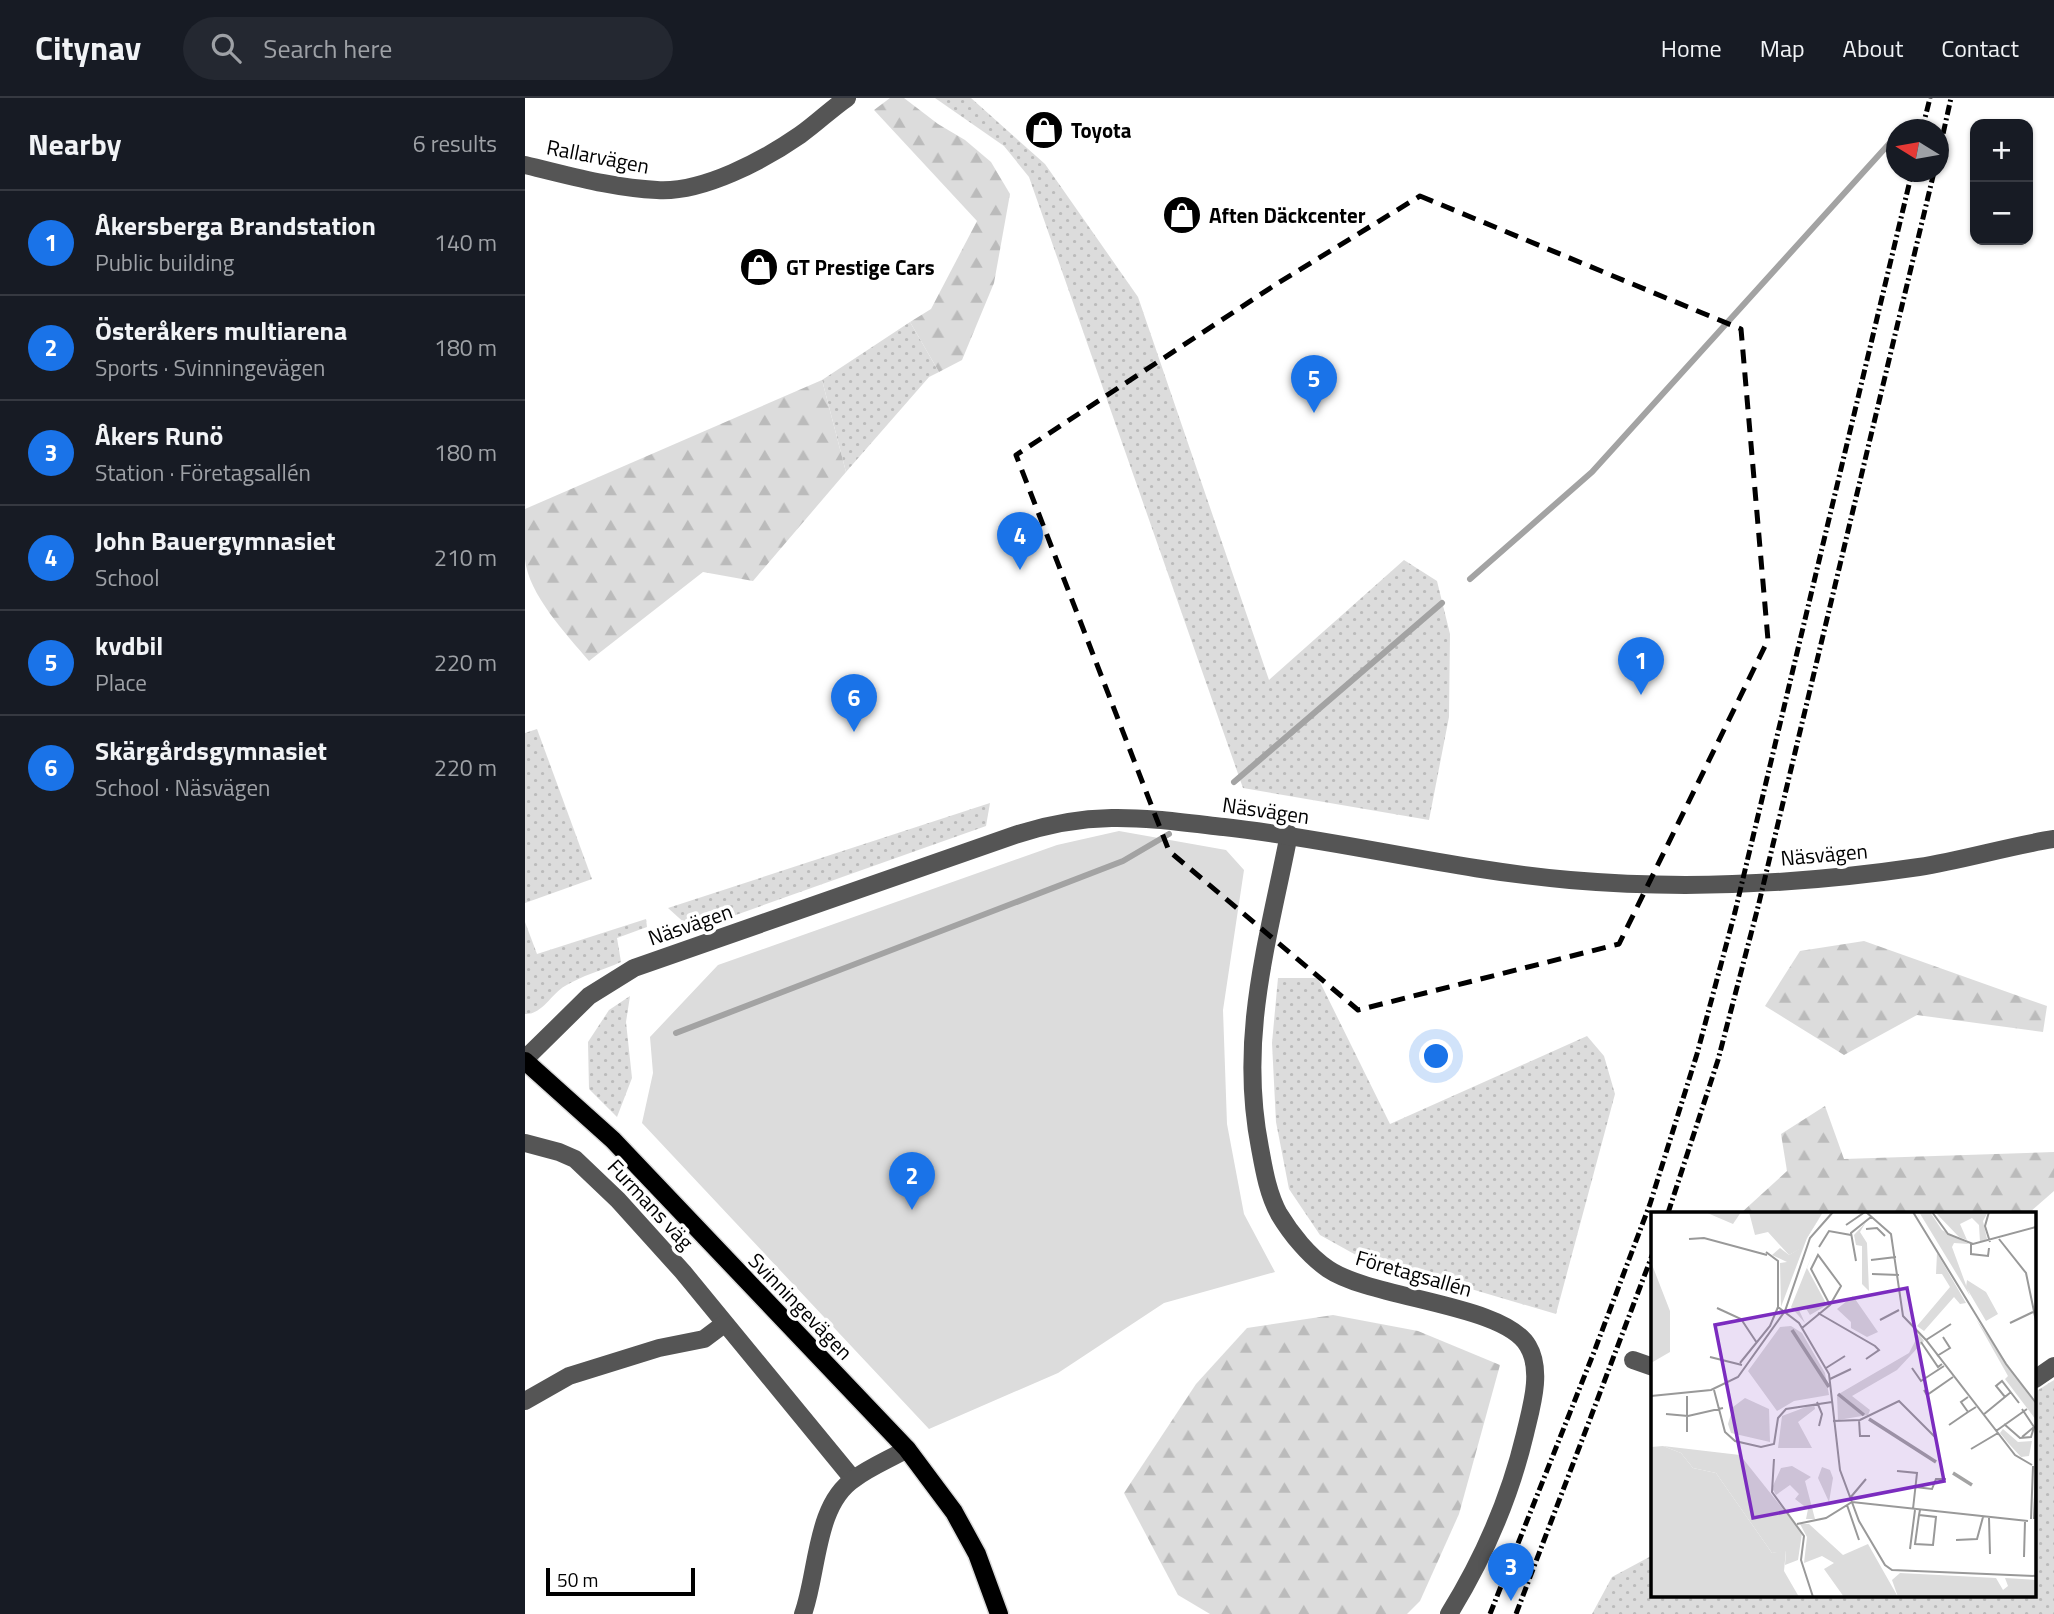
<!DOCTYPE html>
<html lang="en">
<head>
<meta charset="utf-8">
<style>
  :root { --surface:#171b24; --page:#242831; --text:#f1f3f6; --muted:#9ea1a6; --line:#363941; --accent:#1a73e8 }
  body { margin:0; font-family:"Titillium Web",sans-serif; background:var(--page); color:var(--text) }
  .controls { position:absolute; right:21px; top:21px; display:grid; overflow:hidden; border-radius:14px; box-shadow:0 2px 5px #0004 }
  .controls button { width:63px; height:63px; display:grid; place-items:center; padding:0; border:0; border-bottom:2px solid var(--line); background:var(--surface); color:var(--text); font:35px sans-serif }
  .compass { position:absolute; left:1361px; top:21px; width:63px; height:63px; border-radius:50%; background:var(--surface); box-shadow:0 2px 5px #0004; rotate:281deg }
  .scale { position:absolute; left:21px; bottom:18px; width:149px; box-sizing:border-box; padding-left:7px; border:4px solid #000; border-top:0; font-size:19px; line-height:24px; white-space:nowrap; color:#000; -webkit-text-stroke:5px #fff; paint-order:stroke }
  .you { position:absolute; left:912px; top:959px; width:24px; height:24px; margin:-18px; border:5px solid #fff; border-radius:50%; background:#1a73e8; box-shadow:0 0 0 10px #1a73e833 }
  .badge { display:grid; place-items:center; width:46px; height:46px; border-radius:50%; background:var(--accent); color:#fff; font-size:23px; font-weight:700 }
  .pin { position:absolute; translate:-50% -58px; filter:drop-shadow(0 2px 4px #0008) }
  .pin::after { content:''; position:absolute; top:37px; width:24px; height:21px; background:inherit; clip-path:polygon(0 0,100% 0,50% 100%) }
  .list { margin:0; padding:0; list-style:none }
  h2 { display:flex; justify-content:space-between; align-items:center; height:91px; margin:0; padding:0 28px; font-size:30px }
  h2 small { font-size:23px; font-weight:400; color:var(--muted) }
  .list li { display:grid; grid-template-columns:46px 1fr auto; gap:21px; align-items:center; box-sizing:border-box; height:105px; padding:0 28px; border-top:2px solid var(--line) }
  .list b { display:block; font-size:26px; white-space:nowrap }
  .list p { margin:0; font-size:23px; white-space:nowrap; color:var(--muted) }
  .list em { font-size:23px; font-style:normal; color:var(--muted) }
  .icon { flex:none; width:38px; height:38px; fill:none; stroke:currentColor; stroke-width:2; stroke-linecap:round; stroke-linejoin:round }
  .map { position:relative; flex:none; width:1529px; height:1516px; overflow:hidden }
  header { display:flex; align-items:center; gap:42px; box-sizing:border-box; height:98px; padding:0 35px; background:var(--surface); border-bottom:2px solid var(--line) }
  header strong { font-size:33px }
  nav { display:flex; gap:38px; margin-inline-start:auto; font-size:24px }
  .search { width:490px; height:63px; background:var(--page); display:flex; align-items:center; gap:18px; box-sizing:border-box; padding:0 24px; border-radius:38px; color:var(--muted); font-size:26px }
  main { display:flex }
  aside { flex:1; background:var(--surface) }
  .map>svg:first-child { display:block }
  .grass { fill:url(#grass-dots) }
  .forest { fill:url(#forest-firs) }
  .green { fill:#dcdcdc }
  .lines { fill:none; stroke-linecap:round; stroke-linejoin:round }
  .stream { stroke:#a3a3a3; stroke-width:6 }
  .major-casing { stroke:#dbdbdb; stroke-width:21 }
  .minor { stroke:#555; stroke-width:18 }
  .major { stroke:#000; stroke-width:18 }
  .rail { stroke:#000; stroke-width:5; stroke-dasharray:10 3.5 2 3.5; stroke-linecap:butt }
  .marked { fill:none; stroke:#000; stroke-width:5; stroke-dasharray:14 9; stroke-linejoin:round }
  .labels { text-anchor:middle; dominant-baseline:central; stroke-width:7; stroke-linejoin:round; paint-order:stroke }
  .poi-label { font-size:21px; font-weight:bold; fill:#000; stroke:#fff; text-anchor:start }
  .street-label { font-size:21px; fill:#000; stroke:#fff }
  .inset-river { fill:none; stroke:#a3a3a3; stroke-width:3.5 }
  .inset-road { fill:none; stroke:#999; stroke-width:2 }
  .view { fill:#7b2cbf; fill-opacity:0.15; stroke:#7b2cbf; stroke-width:3.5 }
  .inset-edge { fill:none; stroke:#000; stroke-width:3.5 }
</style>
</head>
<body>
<header>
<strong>Citynav</strong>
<div class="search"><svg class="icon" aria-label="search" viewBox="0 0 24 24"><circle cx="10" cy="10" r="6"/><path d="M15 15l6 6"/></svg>Search here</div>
<nav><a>Home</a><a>Map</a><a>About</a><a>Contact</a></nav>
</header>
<main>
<aside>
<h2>Nearby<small>6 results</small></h2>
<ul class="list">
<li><span class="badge">1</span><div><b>Åkersberga Brandstation</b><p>Public building</p></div><em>140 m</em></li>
<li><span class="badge">2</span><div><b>Österåkers multiarena</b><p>Sports · Svinningevägen</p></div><em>180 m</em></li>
<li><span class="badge">3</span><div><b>Åkers Runö</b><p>Station · Företagsallén</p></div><em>180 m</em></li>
<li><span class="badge">4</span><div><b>John Bauergymnasiet</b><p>School</p></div><em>210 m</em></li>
<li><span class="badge">5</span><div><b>kvdbil</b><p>Place</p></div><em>220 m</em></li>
<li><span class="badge">6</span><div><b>Skärgårdsgymnasiet</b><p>School · Näsvägen</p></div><em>220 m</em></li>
</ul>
</aside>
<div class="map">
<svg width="1529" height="1516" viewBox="0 0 1529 1516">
  <defs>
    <pattern id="grass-dots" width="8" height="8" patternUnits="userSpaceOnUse" patternTransform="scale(1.75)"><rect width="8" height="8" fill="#dcdcdc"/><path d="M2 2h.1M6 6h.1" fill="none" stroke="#bbb" stroke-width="1.8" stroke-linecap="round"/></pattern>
    <pattern id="forest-firs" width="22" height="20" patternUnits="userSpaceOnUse" patternTransform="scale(1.75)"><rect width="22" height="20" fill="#dcdcdc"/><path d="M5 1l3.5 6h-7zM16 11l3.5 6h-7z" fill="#bbb"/></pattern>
  </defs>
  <rect width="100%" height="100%" fill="#fff"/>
  <g class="grass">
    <polygon points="410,0 446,0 520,66 613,199 744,582 879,462 912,483 925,536 924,619 904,722 718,690 504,79 479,48"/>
    <polygon points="385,224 414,274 404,279 321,374 297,282"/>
    <polygon points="12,631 67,781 0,805 0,635"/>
    <polygon points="465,705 461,728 174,830 164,829 143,810"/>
    <path d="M121,821L122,829L92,840L96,864C78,872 56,878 40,888C26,896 17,917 0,916V824L12,856Z"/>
    <polygon points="753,880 793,880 865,1026 1062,938 1079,958 1090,996 1031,1216 831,1157 795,1137 764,1091 751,1024 747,945"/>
    <polygon points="105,898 101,924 107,980 92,1019 64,991 63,944 84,912"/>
    <polygon points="1529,1282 1529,1516 1067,1516 1087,1479 1128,1457 1128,1497 1510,1497 1510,1294"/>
  </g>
  <g class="forest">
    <polygon points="365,0 379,0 413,26 440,42 466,64 485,96 469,185 437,262 414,274 385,224 406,211 452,123 349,12"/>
    <path d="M297,282L321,374L228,483L178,474L64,563C42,537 3,496 0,461C0,445 0,427 0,411Z"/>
    <polygon points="1339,843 1522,908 1518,934 1392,917 1319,957 1240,908 1275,853"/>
    <polygon points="1300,1008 1319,1061 1529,1054 1529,1093 1504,1115 1216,1115 1262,1073 1256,1036"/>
    <polygon points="808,1217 893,1233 975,1267 934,1416 895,1503 882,1516 685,1516 653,1497 599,1395 671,1286 722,1230"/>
  </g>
  <polygon class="green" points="594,733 701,752 719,772 698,912 702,1026 719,1116 750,1174 639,1205 533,1275 404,1331 117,1025 128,975 125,939 193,867 532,747"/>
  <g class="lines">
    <g class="stream">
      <polyline points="945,481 1067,374 1372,37"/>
      <polyline points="709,684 917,505"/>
      <polyline points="151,935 598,763 644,736"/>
    </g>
    <defs>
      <polyline id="major" points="0,963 88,1042 382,1351 429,1414 452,1456 474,1516"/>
    </defs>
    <use href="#major" class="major-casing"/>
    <g class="minor">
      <path d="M0,67C43,77 87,90 132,92C178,95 239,62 275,37C292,25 306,11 322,0"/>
      <path d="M764,736C743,844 713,939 735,1050C739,1072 743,1096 754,1116C766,1136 784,1158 803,1171C847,1201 979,1206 1003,1248C1018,1273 1006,1310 1000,1336C985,1399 958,1461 924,1516"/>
      <path d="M0,961L64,898L109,870L490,737C568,711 620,720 699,729C815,742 929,772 1045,782C1161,792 1279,786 1394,769C1439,762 1484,748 1529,741"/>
      <polyline points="0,1045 34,1054 50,1061 93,1102 158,1174 328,1381"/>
      <polyline points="1108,1262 1128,1269"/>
      <polyline points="1510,1281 1529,1268"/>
      <polyline points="0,1303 44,1278 134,1250 179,1241 199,1226"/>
      <path d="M278,1516C293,1475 290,1407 329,1381C345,1369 365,1361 382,1351"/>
    </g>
    <use href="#major" class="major"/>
    <g class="rail">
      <polyline points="1397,32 1405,0"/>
      <polyline points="1414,54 1426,0"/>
      <polyline points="1143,1115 1193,962 1233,809 1409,74"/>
      <polyline points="965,1516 1069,1254 1125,1106 1172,956 1210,814 1387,74"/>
      <polyline points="991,1516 1128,1155"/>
    </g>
  </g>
  <path class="marked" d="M895,98L1216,231L1243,542L1094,846L833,912L644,753L491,357L753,185Z"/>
  <defs>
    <symbol id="shop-disc" viewBox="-11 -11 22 22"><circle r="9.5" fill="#000" stroke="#fff"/><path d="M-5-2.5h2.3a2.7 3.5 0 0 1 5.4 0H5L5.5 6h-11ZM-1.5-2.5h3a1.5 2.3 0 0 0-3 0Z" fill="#fff"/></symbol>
  </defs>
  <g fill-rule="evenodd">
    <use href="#shop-disc" x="497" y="10" width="44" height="44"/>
    <use href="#shop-disc" x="635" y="95" width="44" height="44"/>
    <use href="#shop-disc" x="212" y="147" width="44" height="44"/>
  </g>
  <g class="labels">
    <g class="poi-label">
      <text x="546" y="32">Toyota</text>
      <text x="684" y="117">Aften Däckcenter</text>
      <text x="261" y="169">GT Prestige Cars</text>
    </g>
    <g class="street-label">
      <text transform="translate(73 58) rotate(11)">Rallarvägen</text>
      <text transform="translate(741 712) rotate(8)">Näsvägen</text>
      <text transform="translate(1299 756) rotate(-5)">Näsvägen</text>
      <text transform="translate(165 826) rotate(-19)">Näsvägen</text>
      <text transform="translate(126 1106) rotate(47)">Furmans väg</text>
      <text transform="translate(889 1175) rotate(16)">Företagsallén</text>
      <text transform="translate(276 1208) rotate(46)">Svinningevägen</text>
    </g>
  </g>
  <g transform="translate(1126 1114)">
    <rect width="385" height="385" fill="#fff"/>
    <path d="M54,0H90L82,12ZM172,0L156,26L130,95L129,51L136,50L121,43L129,36L138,43L148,37ZM268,0H279L291,18L318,32L303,31L301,35L319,84ZM284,0H337L332,9L336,27L329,30L328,13L321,6L309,12L316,28L308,25ZM215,10L209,20L216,31L218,79L211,72V34L205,33L203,23ZM163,38L156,56L176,93L159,103L154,95L148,98L154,111L140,95ZM0,50L19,99V140L0,151ZM325,107L385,193V208L354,167L357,164ZM268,122L273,129L246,158L201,184L219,198L217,203L187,208L186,183L258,141ZM163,192L164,197L147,210L161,236H127L131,204ZM352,217L367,230L381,229L378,244L370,245L358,232L349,221ZM12,234L89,243L151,321L147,348L134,353L135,339L121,341L65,261L42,256L30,241ZM249,361L345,366L352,378L357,374L354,366L385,368V385H247L241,368Z" fill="#dcdcdc"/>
    <path d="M98,0H172L149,37L138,43L117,20L104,23ZM316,68L335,80L347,102L335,109L315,75ZM202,84L227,120L216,125L200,116V110L186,97ZM94,186L118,197L119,230L80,221L77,212L82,195ZM12,234L30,241L42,256L65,261L121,341L135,338L133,359L148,385H0V235ZM141,254L160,265L154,269L164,307H155L157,297L144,287L148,282L139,273L125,283L121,276L130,256ZM171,255L179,258L182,266L178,290L167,266ZM149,312H158L192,343L217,332L247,385H193L173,357L183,351L171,344L153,351L156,325Z" fill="#dcdcdc"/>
    <path d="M286,41L315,91L309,92L303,85L273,119L266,114L299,75L291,62H285ZM140,114L151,121L174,161L178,183L143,189L126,199L97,159L129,115Z" fill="#dcdcdc"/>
    <path class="inset-river" d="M141,118L178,175M187,182L213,203M218,207L285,250M302,261L321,273"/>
    <path class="inset-road" d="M215,0L240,22L252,104L275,128L364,243L381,253M262,0L355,152L385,191M281,0L297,22L322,32L385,15M338,0L334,14L339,30M195,13L214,0M215,17L226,16L234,24M38,27L53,26L116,43M348,27L375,61L385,109M320,31V42L337,44L338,36M168,35L178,19L200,23M115,40L127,49V95L148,111L178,162L189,258L208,309L234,353L241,358L385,364M220,48L245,45M205,49L200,21L220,5M221,62L248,63M66,96L90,107L106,131M167,101L224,134L228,138L215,147M229,108L248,98M359,111L382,100M151,116L179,93L160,57L167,43L190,74L179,93M275,128L300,112M270,130L287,155L291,152M286,144L299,136L292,125M59,145L91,153M89,151L119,114L127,95M175,156L194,144M261,156L270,169L293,154M179,167L200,157M63,178L74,220L84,229L110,235L123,232L127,206L135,197L181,190M273,178L276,183L302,165M0,184L60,178L87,165L134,99L159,26L182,0M317,185L310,190L317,200L325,195M354,185L345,174L351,169L368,191M166,190L171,202L168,214M15,202L37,204L72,196M332,203L360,180M208,208L209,224H219M182,209L209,208L248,189L284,225M353,212L369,226L380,225L383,215M298,213L317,200M345,219L376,197M36,220V184M371,225L383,215L371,197M320,237L347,221M123,247L121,280L153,324L150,348L162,385M246,259L266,261L262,297M264,275L281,277L285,267H295M199,286L215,267M196,293L208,328M268,303L285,305L282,333L264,332L268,303L269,298M338,306L339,342M380,307L382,254M383,307L385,262M146,312L175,306L201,290L377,309M305,328L326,327L332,305M259,337L264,298M373,345L374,309"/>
    <path class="view" d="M256,76L293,269L102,306L64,113Z"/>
    <rect width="385" height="385" class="inset-edge"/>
  </g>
</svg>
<div class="controls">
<button>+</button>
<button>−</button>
</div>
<svg class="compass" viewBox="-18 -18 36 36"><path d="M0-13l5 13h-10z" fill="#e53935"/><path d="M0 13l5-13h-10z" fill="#9ea1a6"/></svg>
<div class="scale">50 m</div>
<div class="you"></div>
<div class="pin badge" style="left:1116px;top:597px">1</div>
<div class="pin badge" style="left:387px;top:1112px">2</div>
<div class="pin badge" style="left:986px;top:1503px">3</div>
<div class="pin badge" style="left:495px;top:472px">4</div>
<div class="pin badge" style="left:789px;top:315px">5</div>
<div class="pin badge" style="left:329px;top:634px">6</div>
</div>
</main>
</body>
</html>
